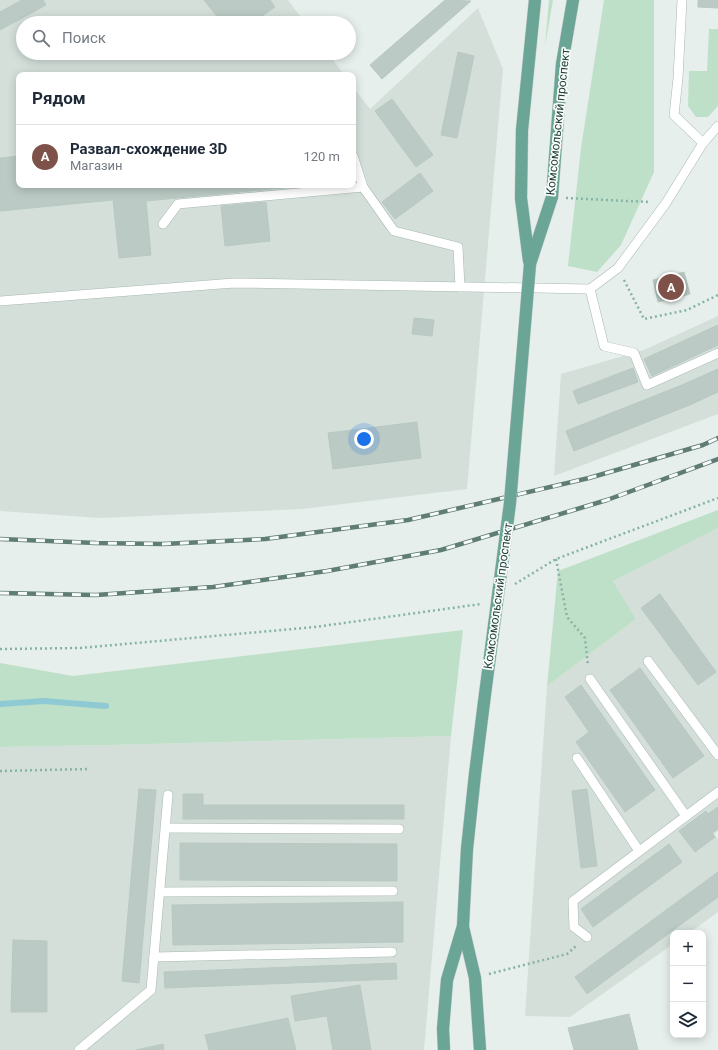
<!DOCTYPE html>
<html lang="ru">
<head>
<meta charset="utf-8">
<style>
  :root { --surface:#fff; --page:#f2f2f3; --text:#1f2937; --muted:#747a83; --line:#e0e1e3; --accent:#7f5249 }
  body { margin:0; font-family:Roboto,sans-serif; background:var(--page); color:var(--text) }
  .controls { position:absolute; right:12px; bottom:12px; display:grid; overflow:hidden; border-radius:8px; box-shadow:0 2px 10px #0003 }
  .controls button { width:36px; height:36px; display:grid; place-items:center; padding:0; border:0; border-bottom:1px solid var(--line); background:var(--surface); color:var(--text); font:20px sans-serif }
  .you { position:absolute; left:364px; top:439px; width:14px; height:14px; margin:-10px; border:3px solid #fff; border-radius:50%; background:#1a73e8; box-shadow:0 0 0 6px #1a73e833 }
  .badge { display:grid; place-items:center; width:26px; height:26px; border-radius:50%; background:var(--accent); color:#fff; font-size:13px; font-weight:700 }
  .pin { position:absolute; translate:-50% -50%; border:2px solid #fff; box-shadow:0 1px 4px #0006 }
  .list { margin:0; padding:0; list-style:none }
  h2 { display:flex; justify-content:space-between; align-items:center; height:52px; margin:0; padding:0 16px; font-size:17px }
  h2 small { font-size:13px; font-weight:400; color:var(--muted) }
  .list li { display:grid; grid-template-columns:26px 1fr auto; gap:12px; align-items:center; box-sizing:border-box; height:64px; padding:0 16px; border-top:1px solid var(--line) }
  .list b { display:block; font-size:15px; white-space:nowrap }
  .list p { margin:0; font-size:13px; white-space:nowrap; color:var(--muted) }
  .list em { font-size:13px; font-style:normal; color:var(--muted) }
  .icon { flex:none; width:22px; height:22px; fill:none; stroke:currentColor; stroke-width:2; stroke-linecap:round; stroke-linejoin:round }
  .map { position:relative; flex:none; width:718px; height:1050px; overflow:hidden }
  .search { position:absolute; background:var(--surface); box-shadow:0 2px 10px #0003; left:16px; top:16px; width:340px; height:44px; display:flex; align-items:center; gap:10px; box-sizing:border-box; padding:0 14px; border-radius:22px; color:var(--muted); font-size:15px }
  .panel { position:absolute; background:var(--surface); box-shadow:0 2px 10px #0003; left:16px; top:72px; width:340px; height:116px; border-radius:8px }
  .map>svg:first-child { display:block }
  .built { fill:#d4dfda }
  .green { fill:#bfe0c8 }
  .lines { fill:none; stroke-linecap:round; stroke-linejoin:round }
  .stream { stroke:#8ec9d4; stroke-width:6 }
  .building { fill:#bbcac4; stroke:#b8c9c2 }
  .service-casing { stroke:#a8b8b2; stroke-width:10 }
  .primary-casing { stroke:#c2cac8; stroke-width:13 }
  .path { stroke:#86b3a5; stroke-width:2.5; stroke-dasharray:2 3; stroke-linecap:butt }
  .service { stroke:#fff; stroke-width:9 }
  .primary { stroke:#6aa596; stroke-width:12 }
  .rail-casing { stroke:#5f7d75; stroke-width:4.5 }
  .rail { stroke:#f7fbf9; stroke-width:3; stroke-dasharray:9; stroke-linecap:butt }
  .primary-bridge-casing { stroke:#c2cac8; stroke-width:13; stroke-linecap:butt }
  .primary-bridge { stroke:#6aa596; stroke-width:12 }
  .labels { text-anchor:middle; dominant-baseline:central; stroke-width:3.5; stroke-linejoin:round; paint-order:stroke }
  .street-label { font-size:12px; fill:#24423a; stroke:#f7fbf9 }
</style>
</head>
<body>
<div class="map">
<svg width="718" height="1050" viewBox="0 0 718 1050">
  <rect width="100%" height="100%" fill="#e6efeb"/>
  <g class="built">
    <polygon points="0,0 288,0 305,23 23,23 23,53 328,53 344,75 19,75 19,185 353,185 353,87 370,109 478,8 503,69 467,489 302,509 100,518 0,511"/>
    <polygon points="718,316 718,414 554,476 561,374 644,350"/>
    <polygon points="718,528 718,831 714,834 718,839 718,912 689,933 673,933 673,944 570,1017 525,1016 547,686 636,619 613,581"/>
    <polygon points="451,736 424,1050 0,1050 0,747 111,745"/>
  </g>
  <g class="green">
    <polygon points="549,0 553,0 545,46"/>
    <polygon points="604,0 654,0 654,172 621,245 597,272 568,266 581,148"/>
    <polygon points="709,29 718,29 718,106 708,117 696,117 688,106 689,71 707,71"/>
    <polygon points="718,510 718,528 613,581 636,619 547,686 558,571"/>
    <polygon points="463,630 451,736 111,745 0,747 0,663 73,676"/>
  </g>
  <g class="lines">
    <polyline class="stream" points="0,704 44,701 106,706"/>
  </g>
  <g class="building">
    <polygon points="22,0 43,0 46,5 0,30 0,12"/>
    <polygon points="204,0 270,0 275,7 252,23 222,23"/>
    <polygon points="445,0 471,1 382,79 370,65"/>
    <polygon points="698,0 718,0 718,8 698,7"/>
    <polygon points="458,52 474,56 457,138 441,135"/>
    <polygon points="392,99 433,155 416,167 375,111"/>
    <polygon points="19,156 19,185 312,185 146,201 151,255 119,258 113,200 0,211 0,158"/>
    <polygon points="420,173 433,191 395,219 382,202"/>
    <polygon points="266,202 270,241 225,246 221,206"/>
    <polygon points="684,272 690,294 658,302 653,280"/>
    <polygon points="414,318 434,320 432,336 412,334"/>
    <polygon points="718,325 718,345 652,376 644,359"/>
    <polygon points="633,368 638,382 578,404 573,391"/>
    <polygon points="718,369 718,392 692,404 574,451 566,431 682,385"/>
    <polygon points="417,422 421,458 333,469 328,433"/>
    <polygon points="660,594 716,672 698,685 641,608"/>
    <polygon points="640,668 704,756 673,778 610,690"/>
    <polygon points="581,685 655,790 625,812 576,742 589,732 565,697"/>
    <polygon points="139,789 156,790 139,983 122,981"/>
    <polygon points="587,789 597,866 581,868 572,791"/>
    <polygon points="183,794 203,794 203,805 404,805 404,819 183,819"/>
    <polygon points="718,807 718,829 712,833 715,837 695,852 679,831 706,811 708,814"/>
    <polygon points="180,843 397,844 397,881 180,880"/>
    <polygon points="669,844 682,862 593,927 581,909"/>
    <polygon points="718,872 718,897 587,994 575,977"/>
    <polygon points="403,902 403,942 173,945 172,905"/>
    <polygon points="13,940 47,941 47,1012 11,1012"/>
    <polygon points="396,963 397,979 165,988 164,972"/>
    <polygon points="360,985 371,1050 333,1050 327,1016 295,1021 291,996"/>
    <polygon points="629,1014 638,1050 574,1050 568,1028"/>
    <polygon points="288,1018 296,1050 209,1050 205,1035"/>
    <polygon points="163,1044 164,1050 136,1050"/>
  </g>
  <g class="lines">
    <defs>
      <g id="service">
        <polyline points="682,0 678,78 674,115 703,143"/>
        <polyline points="353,156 363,187"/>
        <polyline points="163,224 178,204 363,187 394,231 458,247 460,287"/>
        <polyline points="590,289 604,346 634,353 647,385 718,353"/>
        <polyline points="0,301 234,283 590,289 618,268 666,203 703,143 718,126"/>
        <polyline points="648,661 718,755"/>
        <polyline points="590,679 686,816"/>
        <polyline points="577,758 639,851"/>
        <polyline points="166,828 399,829"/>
        <polyline points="160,892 393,891"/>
        <polyline points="587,937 574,927 573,901 718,792"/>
        <polyline points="154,957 392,952"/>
        <polyline points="79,1050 151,990 168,795"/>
      </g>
      <g id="primary">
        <polyline points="529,261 521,198 522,130 535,0"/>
        <polyline points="530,264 552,197 562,64 573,0"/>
        <polyline points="463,927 475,978 480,1050"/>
        <polyline points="444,1050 443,1029 447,980 463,926 467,849 475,774 484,702"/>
      </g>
    </defs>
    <use href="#service" class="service-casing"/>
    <use href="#primary" class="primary-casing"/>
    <g class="path">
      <polyline points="566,198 649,202"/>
      <polyline points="624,280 644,319 687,310 718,295"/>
      <polyline points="556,559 567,617 585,638 588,666"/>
      <polyline points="515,584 556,559 718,498"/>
      <polyline points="0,649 80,648 315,627 481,604"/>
      <polyline points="0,771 88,769"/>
      <polyline points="489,974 567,954 576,946"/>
    </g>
    <use href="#service" class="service"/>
    <use href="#primary" class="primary"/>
    <defs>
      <g id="rail">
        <polyline points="0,539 96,543 163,544 265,539 408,520 589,478 703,445 718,438"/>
        <polyline points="0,593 96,595 213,587 327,571 441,550 607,500 718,459"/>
      </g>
    </defs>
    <use href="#rail" class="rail-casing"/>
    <use href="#rail" class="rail"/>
    <defs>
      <polyline id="primary-bridge" points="484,702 510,503 530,264"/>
    </defs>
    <use href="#primary-bridge" class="primary-bridge-casing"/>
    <use href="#primary-bridge" class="primary-bridge"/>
  </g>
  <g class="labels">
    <g class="street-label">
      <text transform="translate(558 122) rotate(-84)">Комсомольский проспект</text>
      <text transform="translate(498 596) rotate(-82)">Комсомольский проспект</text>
    </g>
  </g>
</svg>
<div class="controls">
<button>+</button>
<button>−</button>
<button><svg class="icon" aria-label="layers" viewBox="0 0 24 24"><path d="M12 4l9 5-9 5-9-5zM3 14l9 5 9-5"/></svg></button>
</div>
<div class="you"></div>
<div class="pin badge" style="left:671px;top:287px">A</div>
<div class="search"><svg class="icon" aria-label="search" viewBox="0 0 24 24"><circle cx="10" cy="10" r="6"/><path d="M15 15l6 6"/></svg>Поиск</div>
<section class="panel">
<h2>Рядом<small></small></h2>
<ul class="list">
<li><span class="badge">A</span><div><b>Развал-схождение 3D</b><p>Магазин</p></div><em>120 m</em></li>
</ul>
</section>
</div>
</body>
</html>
